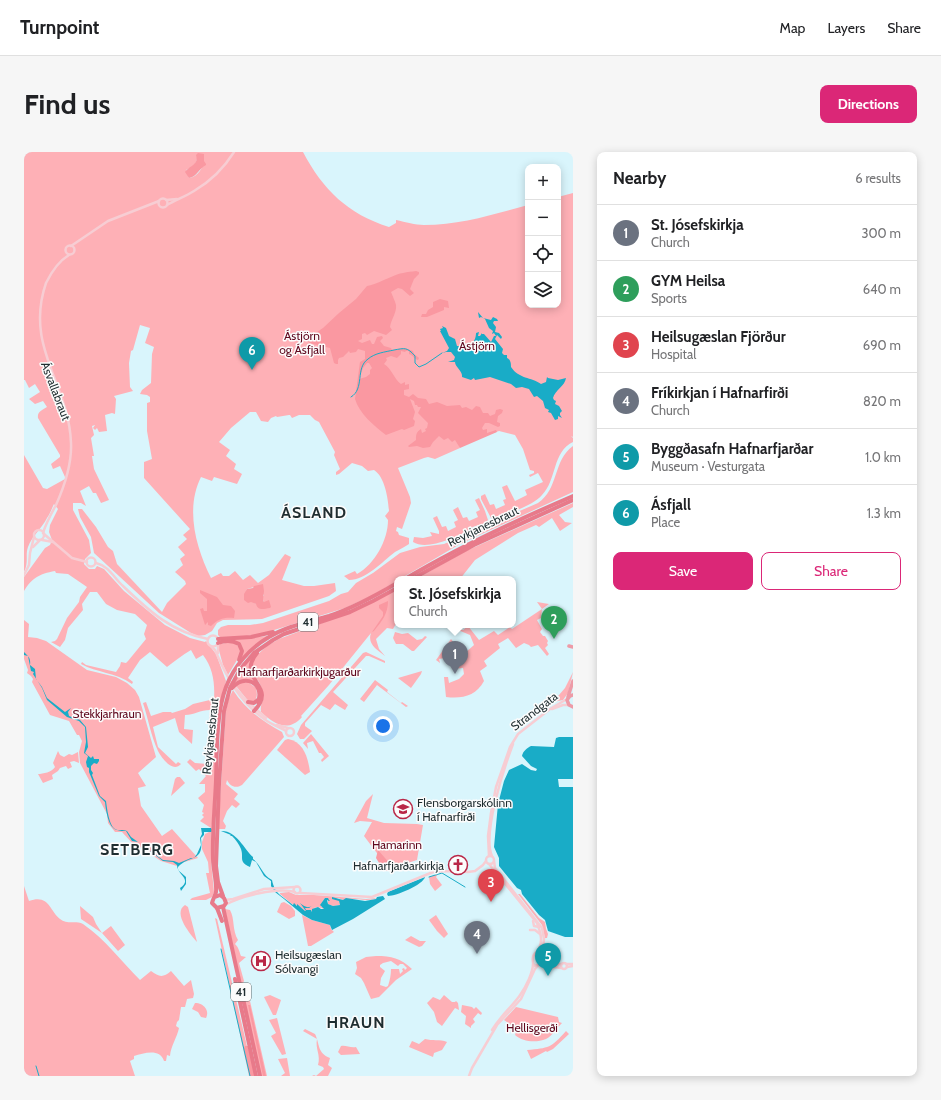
<!DOCTYPE html>
<html lang="en">
<head>
<meta charset="utf-8">
<style>
  :root { --surface:#fff; --page:#f6f6f6; --text:#202124; --muted:#757577; --line:#e0e0e0; --accent:#db2777 }
  body { margin:0; font-family:Cabin,sans-serif; background:var(--page); color:var(--text) }
  .controls { position:absolute; right:12px; top:12px; display:grid; overflow:hidden; border-radius:8px; box-shadow:0 2px 10px #0003 }
  .controls button { width:36px; height:36px; display:grid; place-items:center; padding:0; border:0; border-bottom:1px solid var(--line); background:var(--surface); color:var(--text); font:20px sans-serif }
  .you { position:absolute; left:359px; top:574px; width:14px; height:14px; margin:-10px; border:3px solid #fff; border-radius:50%; background:#1a73e8; box-shadow:0 0 0 6px #1a73e833 }
  .badge { display:grid; place-items:center; width:26px; height:26px; border-radius:50%; background:var(--accent); color:#fff; font-size:13px; font-weight:700 }
  .pin { position:absolute; translate:-50% -33px; filter:drop-shadow(0 1px 2px #0008) }
  .pin::after { content:''; position:absolute; top:21px; width:14px; height:12px; background:inherit; clip-path:polygon(0 0,100% 0,50% 100%) }
  .popup { position:absolute; left:370px; top:424px; width:122px; height:52px; box-sizing:border-box; display:grid; place-content:center; border-radius:8px; background:var(--surface); filter:drop-shadow(0 1px 3px #0005); font-size:13px; white-space:nowrap; color:var(--muted) }
  .popup b { font-size:15px; color:var(--text) }
  .popup::after { content:''; position:absolute; left:50%; top:100%; margin-left:-8px; border:8px solid transparent; border-top-color:var(--surface) }
  .list { margin:0; padding:0; list-style:none }
  h2 { display:flex; justify-content:space-between; align-items:center; height:52px; margin:0; padding:0 16px; font-size:17px }
  h2 small { font-size:13px; font-weight:400; color:var(--muted) }
  .list li { display:grid; grid-template-columns:26px 1fr auto; gap:12px; align-items:center; box-sizing:border-box; height:56px; padding:0 16px; border-top:1px solid var(--line) }
  .list b { display:block; font-size:15px; white-space:nowrap }
  .list p { margin:0; font-size:13px; white-space:nowrap; color:var(--muted) }
  .list em { font-size:13px; font-style:normal; color:var(--muted) }
  .actions { display:flex; gap:8px; padding:12px 16px }
  .actions a { flex:1; padding:9px 0; border:1px solid var(--accent); border-radius:8px; text-align:center; font-size:14px; color:var(--accent) }
  .actions .main { background:var(--accent); color:#fff }
  .icon { flex:none; width:22px; height:22px; fill:none; stroke:currentColor; stroke-width:2; stroke-linecap:round; stroke-linejoin:round }
  .map { position:relative; flex:none; width:549px; height:924px; overflow:hidden; border-radius:8px }
  header { display:flex; align-items:center; gap:24px; box-sizing:border-box; height:56px; padding:0 20px; background:var(--surface); border-bottom:1px solid var(--line) }
  header strong { font-size:19px }
  nav { display:flex; gap:22px; margin-inline-start:auto; font-size:14px }
  .intro { display:flex; align-items:center; justify-content:space-between; box-sizing:border-box; height:96px; padding:0 24px }
  h1 { margin:0; font-size:28px }
  .button { padding:10px 18px; border-radius:8px; background:var(--accent); color:#fff; font-size:14px; font-weight:700 }
  main { display:flex; gap:24px; padding:0 24px }
  aside { flex:1; background:var(--surface); border-radius:8px; box-shadow:0 2px 10px #0003 }
  .map>svg:first-child { display:block }
  .green { fill:#feb0b6; fill-rule:evenodd }
  .forest { fill:#fa98a1; fill-rule:evenodd }
  .water { fill:#19acc7 }
  .lines { fill:none; stroke-linecap:round; stroke-linejoin:round }
  .stream { stroke:#19acc7; stroke-width:1 }
  .secondary { stroke:#f7cdd3; stroke-width:2.5 }
  .primary { stroke:#ee9ba7; stroke-width:3.5 }
  .trunk { stroke:#e87a8a; stroke-width:4 }
  .labels { text-anchor:middle; dominant-baseline:central; stroke-width:3; stroke-linejoin:round; paint-order:stroke }
  .shield { fill:#fcfcfc; stroke:#616b6d; stroke-width:1 }
  .shield-label { font-size:11px; font-weight:bold; fill:#1f2d30 }
  .park-label { font-size:12px; fill:#60081e; stroke:#fcfcfc }
  .street-label { font-size:12px; fill:#1f2d30; stroke:#fcfcfc }
  .poi-label { font-size:12px; fill:#1f2d30; stroke:#fcfcfc; text-anchor:start }
  .district-label { font-size:16px; font-weight:bold; letter-spacing:1px; fill:#1f2d30; stroke:#fcfcfc }
</style>
</head>
<body>
<header>
<strong>Turnpoint</strong>
<nav><a>Map</a><a>Layers</a><a>Share</a></nav>
</header>
<div class="intro"><h1>Find us</h1><a class="button">Directions</a></div>
<main>
<div class="map">
<svg width="549" height="924" viewBox="0 0 549 924">
  <rect width="100%" height="100%" fill="#d9f5fc"/>
  <g class="green">
    <path d="M0,0H279C299,38 324,62 365,75L372,71V68C382,70 391,73 400,73C436,73 470,62 504,53V153H534V45L549,41V285L547,284L549,286V290C528,300 533,328 518,343C509,354 484,361 470,367L467,366L457,347V344L461,342L466,353L470,352L472,357L481,353L479,348L482,347L478,335L483,333L491,349L503,343L501,338L519,330L514,321L506,325L505,323L510,321V319L506,318L499,297L491,283L475,279L435,293L436,296L411,307L404,305L400,306L374,316L386,345L387,351L378,377L373,375L372,379L374,380L375,383L385,386V392C381,395 376,397 371,400C358,410 342,428 325,428L320,424L331,419L333,422C351,412 364,388 364,368L361,364L365,359C364,346 361,325 350,318L344,319L338,314L328,311L315,322L312,323V320L316,317L310,303L311,300L295,270L291,268L286,263H275L268,266L266,263H265L253,265L252,264L247,266L244,270L237,269L232,260H226L207,276L195,290L206,298L202,304L212,312L210,317L218,322L213,332L190,325L188,329L177,325C161,357 172,396 187,426L197,421L199,424H205L211,419L219,428L226,423L234,431L245,423L261,402L267,405L258,428L280,434H290L311,431L312,439L305,444L238,467L199,468L193,471L188,479L181,483L174,484L167,481L135,461L70,401L67,385L56,365L54,357H58L72,375L84,395L89,399L93,412L138,460L143,451L162,432L161,429L151,420L159,413L156,407L161,403L154,395L163,387L159,383L166,377L120,326V310L128,307L123,279V251L126,250V245L123,243L116,242L118,238L127,231L128,202L130,195L121,191L126,176L116,173L109,198L107,199L105,211L106,235L109,239L90,244L92,247L91,262L88,261L81,263L83,279L75,280L73,276L71,278L69,276L71,273L68,274L70,283L67,286L70,304H68L70,317L85,348L77,351L72,341H69L65,334L56,339L62,354L57,351H49V358L65,388L67,401L61,407L60,412L65,417H71L73,414L80,417L100,439L141,473L166,486L181,490L182,489L192,502L202,529L198,546L187,684V710L190,740L188,745L182,748H166L168,746L186,741L182,721H185L184,710L178,697V690L181,682L187,679V676L176,669L180,665L178,663L180,661L178,660L180,653L174,646L181,640V632H175L182,624L175,617L172,619L163,610L166,607L171,611L184,612L186,558C176,558 170,563 161,563L160,577L169,578L168,592L155,580L151,566L129,575L134,595L152,612L154,610L157,612C149,621 138,607 134,599C127,584 124,566 119,551L122,550L127,564L139,560H147L148,561L161,557L169,552L190,547C191,531 189,516 179,503L172,507L167,498C158,503 151,509 143,515L126,500L116,508L104,526L109,530L108,532C91,520 73,521 57,512L58,510L62,513L92,520L96,514L97,510L102,511L104,509L122,487L120,482L123,473L111,462L93,458L82,452L73,440H66L58,452L59,458L44,476L41,488L36,495L27,490L31,489L33,487L43,466L55,450L56,445L63,435L44,422L32,421L31,419C15,422 8,426 0,439V425L21,396L26,393L28,388L25,380L26,373L34,357L30,352C28,356 26,362 23,366C18,376 8,384 4,395C1,403 5,410 0,420V303L19,336L23,337L41,327V325L36,314L29,317L27,312L36,305V303L14,266C13,260 18,258 23,255L19,249L11,252L5,247L16,240L11,232L5,236L1,228H0ZM180,6C180,15 174,25 165,26L162,18L171,13L173,7ZM230,435L240,443L238,446L240,450L232,452L220,445L223,437Z"/>
    <path d="M549,294V340L436,392L376,427H373V429L347,444L321,456L234,483L197,486L194,483V478L197,475L204,473H226L239,471L305,449L317,442L324,440L332,431L349,421L376,401L396,395L420,392L514,351C535,337 529,308 549,294Z"/>
    <path d="M455,346L461,359L464,368C458,375 449,372 444,379C431,385 403,399 389,390L390,385L399,386L408,384L406,380L415,382V379L409,366L413,364L418,375L422,374L424,379L432,375L430,370L434,368L429,358L434,355L439,366L443,365L445,369L454,365L452,360L456,358L451,348Z"/>
    <polygon points="549,351 549,355 535,363 541,370 548,371 536,379 528,366 515,375 512,373 494,381 451,408 436,427 392,427 442,399"/>
    <path d="M373,437V470L369,477L363,476L352,487L355,497L361,504C353,498 343,492 347,481L305,533L277,564L278,565C264,581 250,572 237,560C236,554 238,552 239,547C240,538 235,527 228,522V510L232,504L243,494L255,487L325,461Z"/>
    <path d="M513,450L525,452L518,457L517,466L513,468L518,477L516,480L519,484H521L524,489L523,491L524,493L521,496L525,502L523,504L514,493L507,495L505,493L500,491L492,496L484,486L474,492L476,496L460,509L463,514L456,519L460,529C452,544 438,547 422,545L420,525H424L425,531L435,527L440,522L439,516L428,517L426,505L415,507L416,511L412,508L427,487L434,496L441,501L450,493L446,483L434,478L435,477L439,478L444,474L455,488L470,479L474,483L486,475L488,477L518,457Z"/>
    <polygon points="0,468 5,472 4,485 13,486 22,489 63,518 92,525 103,531 111,538 115,545 132,605 114,621 122,634 114,636 117,654 138,684 148,677 174,706 157,711 153,714 137,709 113,693 109,692 98,680 91,680 84,671 83,662 56,611 55,600 58,589 55,583 53,583 45,569 26,563 8,530 9,527 7,524 3,521 4,518 0,507"/>
    <polygon points="371,480 378,482 384,481 393,488 398,487 401,484 403,485 390,499 388,499 379,492 372,492 369,486"/>
    <polygon points="244,484 218,506 216,492 197,488"/>
    <polygon points="207,490 211,491 216,496 216,503 204,523 199,513 194,495 196,492"/>
    <path d="M233,499C225,512 221,518 232,532C224,527 219,525 211,531L216,518Z"/>
    <polygon points="342,500 361,509 361,511 345,504 342,504 309,540 324,553 321,558 311,552 306,558 297,553 281,571 281,574 288,579 280,587 276,587 273,582 277,573 339,501"/>
    <polygon points="398,519 397,522 387,536 374,526"/>
    <polygon points="549,520 544,541 539,548 529,550 541,536"/>
    <polygon points="351,528 364,538 363,540 377,551 378,550 384,554 382,555 353,533 340,550 336,547"/>
    <path d="M224,530L232,536C233,541 234,545 230,550H225L212,534L215,531Z"/>
    <path d="M209,538C221,557 238,569 258,580L260,585L218,633C211,637 206,634 203,628L202,632L214,642L210,647L216,652L212,656L208,653L203,659L199,669L202,674L201,677H194L202,558L205,546Z"/>
    <polygon points="287,582 305,604 298,610 297,608 300,605 297,601 295,601 289,589 283,591 284,597 279,591"/>
    <path d="M264,587C280,590 284,606 286,620L281,623L253,598L261,588Z"/>
    <path d="M34,599L36,603L40,605L45,602L48,603L54,600L55,611L50,609L46,610L48,615L44,617L42,614L36,616L34,619L28,623L29,627L19,631L14,622C19,622 28,620 31,615L29,611Z"/>
    <polygon points="153,625 156,625 161,631 147,644 151,627"/>
    <polygon points="349,642 343,666 360,671 393,672 399,673 393,708 365,717 340,684 348,670 336,669 330,671 342,649"/>
    <polygon points="414,722 412,725 418,733 411,739 406,732 405,725"/>
    <path d="M0,734L5,749C25,742 25,758 36,767C43,773 52,768 59,772C82,788 97,809 116,828L127,819C135,825 139,826 147,819L160,834L167,828L170,842L169,846L163,847L161,855H157L155,868L153,870L152,874L155,876C153,886 147,893 146,904L143,903L142,909H140C136,896 120,901 110,904V907L106,909L111,924H0Z"/>
    <path d="M265,740L272,743H290L342,747L353,746C341,751 330,744 319,748L314,746L312,747L315,749L316,753L309,754L304,752V747L301,746L297,752H298L297,755H299L300,757L294,755L290,756L288,760L287,758H282V760L275,754L268,752L256,742V741Z"/>
    <polygon points="494,742 496,742 515,766 521,770 522,777 524,782 523,786 521,786 518,773"/>
    <polygon points="260,750 267,754 271,759 271,764 265,767 253,760 257,751"/>
    <path d="M161,753L164,755L173,790C167,783 148,761 161,753Z"/>
    <polygon points="56,754 69,765 72,772 78,781 87,774 101,793 94,799 78,781 57,767"/>
    <path d="M201,757L206,758C211,767 208,778 214,788L211,792C215,796 215,799 217,804L222,805L215,811L220,829L218,833L226,849L243,924H237Z"/>
    <polygon points="278,763 288,768 306,773 307,777 310,780 287,794 284,794"/>
    <polygon points="412,763 424,782 420,786 413,779 405,768"/>
    <polygon points="191,766 193,767 230,924 225,924"/>
    <polygon points="387,784 396,789 402,789 398,794 395,795 381,788"/>
    <path d="M352,804C368,804 376,806 388,817L372,828L355,845L347,847L340,831L337,826L331,822L333,816L332,810L342,805ZM367,809L374,814L376,812H379L383,816L381,818L380,816L378,817L379,819L376,822L375,817H367C367,822 366,828 364,834L362,835L356,833L357,826L361,819L356,815V813L359,811Z"/>
    <polygon points="246,843 257,848 252,863 249,863 240,845"/>
    <polygon points="420,843 428,850 431,850 432,849 434,851 435,858 431,856 418,874 413,870 410,860 403,851 409,845 416,848"/>
    <path d="M171,851C180,851 186,859 182,866L177,865L174,860L168,857Z"/>
    <polygon points="438,853 448,855 450,857 452,855 458,861 457,863 454,861 449,867 451,870 447,874 447,876 441,872 442,864 437,860"/>
    <path d="M492,855L534,865L535,870L538,871C533,876 528,884 522,887C512,891 499,890 491,883L493,877L480,868Z"/>
    <polygon points="253,866 262,902 258,903 247,884 252,881 245,868"/>
    <path d="M281,877L291,882C296,892 293,901 306,906L304,913L308,916L304,924H288L290,923L292,924L300,917L299,915L294,913C297,903 291,897 293,887L279,879Z"/>
    <path d="M542,879L545,882L529,897L523,900L522,899L507,907L503,898C525,896 527,896 542,879Z"/>
    <path d="M401,887C408,889 416,887 423,890L418,898L410,901L409,905L385,895L388,889L395,892Z"/>
    <path d="M317,894C322,893 326,896 332,895L336,902L317,903L314,900Z"/>
    <polygon points="263,906 266,924 257,924 261,921 254,907"/>
  </g>
  <g class="forest">
    <path d="M174,1L180,2V9L182,12V13C175,16 173,25 165,26L161,20C166,13 175,13 172,3Z"/>
    <path d="M392,119L395,120V122L390,127L386,137L390,141L386,144L378,137L374,136L367,140C369,145 371,149 372,153C373,160 367,168 366,175L368,178L362,183L350,179L343,183L341,181L338,182V187L334,189L338,191L346,188L348,192H350L353,185L358,184L359,186L356,189L360,194L367,196L368,198H371C381,196 378,195 389,199L390,202L395,206L394,208C390,207 389,203 385,202V199H382L381,200L377,199V202L373,206L367,204L362,206L363,208L360,212C368,217 370,227 377,232L381,230V233L385,232V237L380,238V243L385,245L389,242L394,246L402,247L405,252L413,250L423,254L436,253L438,256L442,255L448,258L452,254L456,255L459,261H464L466,264L471,262L472,258L476,257L479,258L478,261L474,264L473,270L476,271V274L474,275L465,271H461L458,276L459,278L463,277V281L472,278L473,280L436,296L431,288L428,290L424,286L420,288L415,284L409,290L406,295L399,296L393,294L385,295L384,294L392,288C392,283 392,280 397,277L398,281L402,279L401,277L403,276L404,271L394,261L397,255H394L393,253H391L390,249L386,247L391,260L389,267L391,269L390,274L380,278L378,277L362,283C350,274 335,261 331,247L336,210L341,207V199L334,197L332,200L326,201L325,199L319,205L315,206L314,208V212H312L310,211L306,196L285,191L284,186L299,176L315,161L332,147L343,134C353,132 357,129 367,125C375,121 383,120 392,119ZM343,211H345L348,216L346,218V222L342,225L335,227L339,216Z"/>
    <polygon points="416,147 424,149 425,156 420,155 420,158 403,165 397,165 398,162 402,162 404,158 409,155 409,150"/>
    <path d="M239,432L240,439L239,448L240,450L245,448L247,455L246,456C239,457 234,459 232,452L227,450L224,451L220,448V442L223,437L229,436L230,434Z"/>
    <path d="M176,438L193,445L199,453L207,454L211,459L210,466C200,465 194,467 187,474L184,473V470L181,473L176,457L179,456L180,459H183V447L176,441Z"/>
    <path d="M364,449C364,462 358,469 350,479L348,480L359,464V460L355,456V453Z"/>
    <polygon points="354,698 368,714 364,719 362,719 360,715 357,714 352,706"/>
    <polygon points="224,853 226,853 242,924 239,924"/>
    <polygon points="221,894 224,894 231,924 226,924 220,896"/>
  </g>
  <g class="water">
    <path d="M454,160L459,166L467,168L469,165L473,167L474,169H470L469,171L472,175L471,180L475,181L478,185L477,187L473,183L471,187L479,197L478,201L480,203H483V206C487,208 487,212 487,215C495,227 507,225 517,232L522,230L523,225L524,226L534,228L542,226C541,234 531,238 529,246L530,248L532,249L531,252L535,254L538,259L536,261V263L538,266L534,264V267L531,268L527,261L524,260L525,258L521,256L519,249L513,244L510,245L505,237L498,235L492,236L487,232L466,225L451,228L450,226L447,228L438,225C439,219 431,215 431,210H424L430,208L431,205L427,200H422L418,201L423,199L425,196L416,179H417L416,177L419,176L418,174L422,176L425,184L431,187L433,194H435V196C438,195 440,196 444,193L445,194C450,191 452,186 452,181L455,180L454,184H456L458,181V182H460L467,190L470,184H472L470,181L468,182L469,179L465,176L461,167L457,165L455,166Z"/>
    <path d="M0,500C4,504 7,506 6,513L11,517L12,527L18,535L23,546L41,560L47,556L44,560L45,564L56,568L62,575L64,595L61,601L67,606L69,604L70,607H75V609L73,612L70,611L67,614V618L69,621L68,623L76,644L82,649C83,656 85,673 91,677C94,679 99,677 103,679L107,685L139,708L150,709L155,711L167,706H170L173,702L177,693L176,686L178,682L177,676H187L189,679L187,680H180V683L177,686C180,711 166,702 154,715V718L162,725V732L157,739L156,736C169,727 153,723 153,713L149,710L139,709L114,690L108,689L102,679C99,679 96,679 93,678C84,676 82,658 81,650L75,644L65,620V616L63,615L62,610L64,604L60,601L62,590L61,575L55,569L43,565L23,548L18,536L9,522L10,520L7,519L4,504L0,503Z"/>
    <path d="M535,585H549V627H534L535,635H549V785H541L524,779L521,768L515,763L498,742L497,738L493,736L475,714V706L470,695L474,652L480,629L485,618L498,612L507,618L512,619L513,617L507,614L498,604C499,599 503,596 507,594L530,595L532,586Z"/>
    <path d="M197,679C212,678 220,697 229,705V707C237,713 238,723 248,728C251,743 259,744 269,753L270,751L273,754V752L281,759H282L276,751C281,755 284,757 289,753L285,756H281L282,758H287L288,760V757L294,755L297,757H300L296,753L301,746H304L305,748H306L305,749L303,748L304,752L309,754L316,753L315,749L308,747V745L319,748L322,746L341,749L352,747L353,745L359,744L361,747L329,767L308,778L306,773L288,768L279,763L260,747L251,740L247,734V729L240,724L232,710L228,708L226,715C214,710 220,706 217,697C215,692 212,688 208,684H206L207,683Z"/>
    <path d="M401,725C399,733 372,744 364,744L363,742L364,740Z"/>
  </g>
  <g class="lines">
    <g class="stream">
      <path d="M327,245C341,237 331,216 344,207C351,201 361,200 370,198C381,196 383,195 391,204V211L395,215L402,212L418,201"/>
      <polyline points="405,725 418,721 441,735"/>
      <polyline points="197,797 226,924"/>
      <polyline points="12,914 15,924"/>
    </g>
    <g class="secondary">
      <circle cx="139" cy="51" r="4.5"/>
      <polyline points="142,48 153,47"/>
      <path d="M143,53C152,48 162,44 170,39C187,29 200,16 210,0"/>
      <circle cx="46" cy="98" r="4.5"/>
      <polyline points="47,94 84,69 135,49"/>
      <circle cx="15" cy="383" r="5"/>
      <path d="M19,381C22,371 27,362 32,353C41,333 48,313 47,291C45,232 0,195 22,131C27,121 35,109 45,103"/>
      <polyline points="20,382 48,406 63,410"/>
      <polyline points="18,388 29,390"/>
      <polyline points="9,395 16,388"/>
      <circle cx="67" cy="410" r="4.5"/>
      <path d="M72,411C85,414 90,426 99,434C126,460 148,480 184,487"/>
      <polyline points="0,423 5,413 6,401 10,385"/>
      <circle cx="189" cy="489" r="5.5"/>
      <polyline points="194,492 194,501"/>
      <path d="M187,494L191,498C203,526 216,551 243,569C249,573 256,575 262,579"/>
      <polyline points="210,534 222,548 242,566"/>
      <polyline points="528,557 539,553 545,553"/>
      <polyline points="253,573 264,576"/>
      <circle cx="266" cy="580" r="4"/>
      <circle cx="466" cy="708" r="4"/>
      <polyline points="465,704 464,684 467,661 472,635 486,595 494,582 526,557 543,547"/>
      <path d="M468,704C458,682 480,616 489,592"/>
      <polyline points="470,709 471,716 518,776 520,787 518,802"/>
      <path d="M465,712L513,771C517,781 520,792 512,801"/>
      <circle cx="273" cy="738" r="3.5"/>
      <polyline points="276,741 348,745 409,720 420,719 444,720 451,719 459,713 462,709"/>
      <polyline points="201,748 209,747 240,737 271,735"/>
      <path d="M201,753C217,744 253,735 271,740"/>
      <polyline points="509,769 510,774 515,775"/>
      <polyline points="506,778 511,778 516,782"/>
      <path d="M514,800L518,803V809L515,813L511,814L509,811C508,806 509,801 514,800Z"/>
      <path d="M518,808C523,815 531,813 538,812"/>
      <circle cx="540" cy="814" r="3"/>
      <polyline points="542,812 549,812"/>
      <polyline points="516,813 537,816"/>
      <polyline points="543,815 549,814"/>
      <path d="M468,878C480,858 495,851 505,827C507,822 509,817 509,812"/>
      <polyline points="445,924 448,916 473,873 497,847 511,817 514,813"/>
    </g>
    <g class="primary">
      <polyline points="545,494 549,495"/>
      <polyline points="549,543 546,544 543,548 545,553 549,555"/>
      <polyline points="544,545 549,529"/>
    </g>
    <g class="trunk">
      <path d="M381,427C435,395 491,369 549,344"/>
      <polyline points="388,427 450,393 549,348"/>
      <polyline points="194,487 227,485 249,480"/>
      <path d="M194,491C202,488 208,488 215,492L218,499L215,508"/>
      <path d="M208,536C220,521 241,531 234,550"/>
      <polyline points="224,550 230,551 235,547"/>
      <path d="M230,559C255,533 211,528 233,501"/>
      <polyline points="199,744 194,730 192,714 195,632 200,559 206,536 217,516 230,501 249,488 260,482 326,460 349,449 373,436"/>
      <path d="M191,745L196,743L200,746L202,751L200,754L193,756L188,751C189,747 191,744 192,740C193,730 189,717 189,707C188,680 191,654 192,628C193,600 192,561 202,535C210,514 226,496 245,485C263,474 285,470 305,464C329,456 351,444 373,431"/>
      <polyline points="199,755 236,924"/>
      <polyline points="193,756 198,769"/>
      <polyline points="211,827 232,924"/>
    </g>
  </g>
  <defs>
    <symbol id="school-ring" viewBox="-11 -11 22 22"><circle r="9.5" fill="#fcfcfc" stroke="#b92747" stroke-width="1.5"/><path d="M0-5L7-2L0 1L-7-2ZM-4 1L0 2.5L4 1V4Q0 6-4 4Z" fill="#b92747"/></symbol>
    <symbol id="church-ring" viewBox="-11 -11 22 22"><circle r="9.5" fill="#fcfcfc" stroke="#b92747" stroke-width="1.5"/><path d="M-1.2-6h2.4v3.5h3.3v2.4h-3.3V6h-2.4V-.1h-3.3v-2.4h3.3Z" fill="#b92747"/></symbol>
    <symbol id="hospital-ring" viewBox="-11 -11 22 22"><circle r="9.5" fill="#fcfcfc" stroke="#b92747" stroke-width="1.5"/><path d="M-5-5h3v3.5h4V-5h3V5h-3V1.5h-4V5h-3Z" fill="#b92747"/></symbol>
  </defs>
  <g fill-rule="evenodd">
    <use href="#school-ring" x="368" y="646" width="22" height="22"/>
    <use href="#church-ring" x="423" y="702" width="22" height="22"/>
    <use href="#hospital-ring" x="226" y="798" width="22" height="22"/>
  </g>
  <g class="labels">
    <g class="shield">
      <rect x="274" y="461" width="20" height="18" rx="3"/>
      <rect x="207" y="831" width="20" height="18" rx="3"/>
    </g>
    <g class="shield-label">
      <text x="284" y="470">41</text>
      <text x="217" y="840">41</text>
    </g>
    <g class="park-label">
      <text x="278" y="183">Ástjörn<tspan x="278" dy="14">og Ásfjall</tspan></text>
      <text x="453" y="193">Ástjörn</text>
      <text x="275" y="519">Hafnarfjarðarkirkjugarður</text>
      <text x="83" y="561">Stekkjarhraun</text>
      <text x="373" y="692">Hamarinn</text>
      <text x="508" y="875">Hellisgerði</text>
    </g>
    <g class="street-label">
      <text transform="translate(32 239) rotate(69)">Ásvallabraut</text>
      <text transform="translate(459 374) rotate(-26)">Reykjanesbraut</text>
      <text transform="translate(510 559) rotate(-37)">Strandgata</text>
      <text transform="translate(186 584) rotate(-84)">Reykjanesbraut</text>
    </g>
    <g class="poi-label">
      <text x="393" y="650">Flensborgarskólinn<tspan x="393" dy="14">í Hafnarfirði</tspan></text>
      <text x="420" y="713" text-anchor="end">Hafnarfjarðarkirkja</text>
      <text x="251" y="802">Heilsugæslan<tspan x="251" dy="14">Sólvangi</tspan></text>
    </g>
    <g class="district-label">
      <text x="290" y="360">ÁSLAND</text>
      <text x="113" y="697">SETBERG</text>
      <text x="332" y="870">HRAUN</text>
    </g>
  </g>
</svg>
<div class="controls">
<button>+</button>
<button>−</button>
<button><svg class="icon" aria-label="locate" viewBox="0 0 24 24"><circle cx="12" cy="12" r="6"/><path d="M12 2v4M12 18v4M2 12h4M18 12h4"/></svg></button>
<button><svg class="icon" aria-label="layers" viewBox="0 0 24 24"><path d="M12 4l9 5-9 5-9-5zM3 14l9 5 9-5"/></svg></button>
</div>
<div class="you"></div>
<div class="pin badge" style="left:431px;top:522px;background:#6b7280">1</div>
<div class="popup"><b>St. Jósefskirkja</b>Church</div>
<div class="pin badge" style="left:530px;top:487px;background:#2e9e5b">2</div>
<div class="pin badge" style="left:467px;top:750px;background:#e0444e">3</div>
<div class="pin badge" style="left:453px;top:802px;background:#6b7280">4</div>
<div class="pin badge" style="left:524px;top:824px;background:#0f9aa8">5</div>
<div class="pin badge" style="left:228px;top:218px;background:#0f9aa8">6</div>
</div>
<aside>
<h2>Nearby<small>6 results</small></h2>
<ul class="list">
<li><span class="badge" style="background:#6b7280">1</span><div><b>St. Jósefskirkja</b><p>Church</p></div><em>300 m</em></li>
<li><span class="badge" style="background:#2e9e5b">2</span><div><b>GYM Heilsa</b><p>Sports</p></div><em>640 m</em></li>
<li><span class="badge" style="background:#e0444e">3</span><div><b>Heilsugæslan Fjörður</b><p>Hospital</p></div><em>690 m</em></li>
<li><span class="badge" style="background:#6b7280">4</span><div><b>Fríkirkjan í Hafnarfirði</b><p>Church</p></div><em>820 m</em></li>
<li><span class="badge" style="background:#0f9aa8">5</span><div><b>Byggðasafn Hafnarfjarðar</b><p>Museum · Vesturgata</p></div><em>1.0 km</em></li>
<li><span class="badge" style="background:#0f9aa8">6</span><div><b>Ásfjall</b><p>Place</p></div><em>1.3 km</em></li>
</ul>
<div class="actions"><a class="main">Save</a><a>Share</a></div>
</aside>
</main>
</body>
</html>
